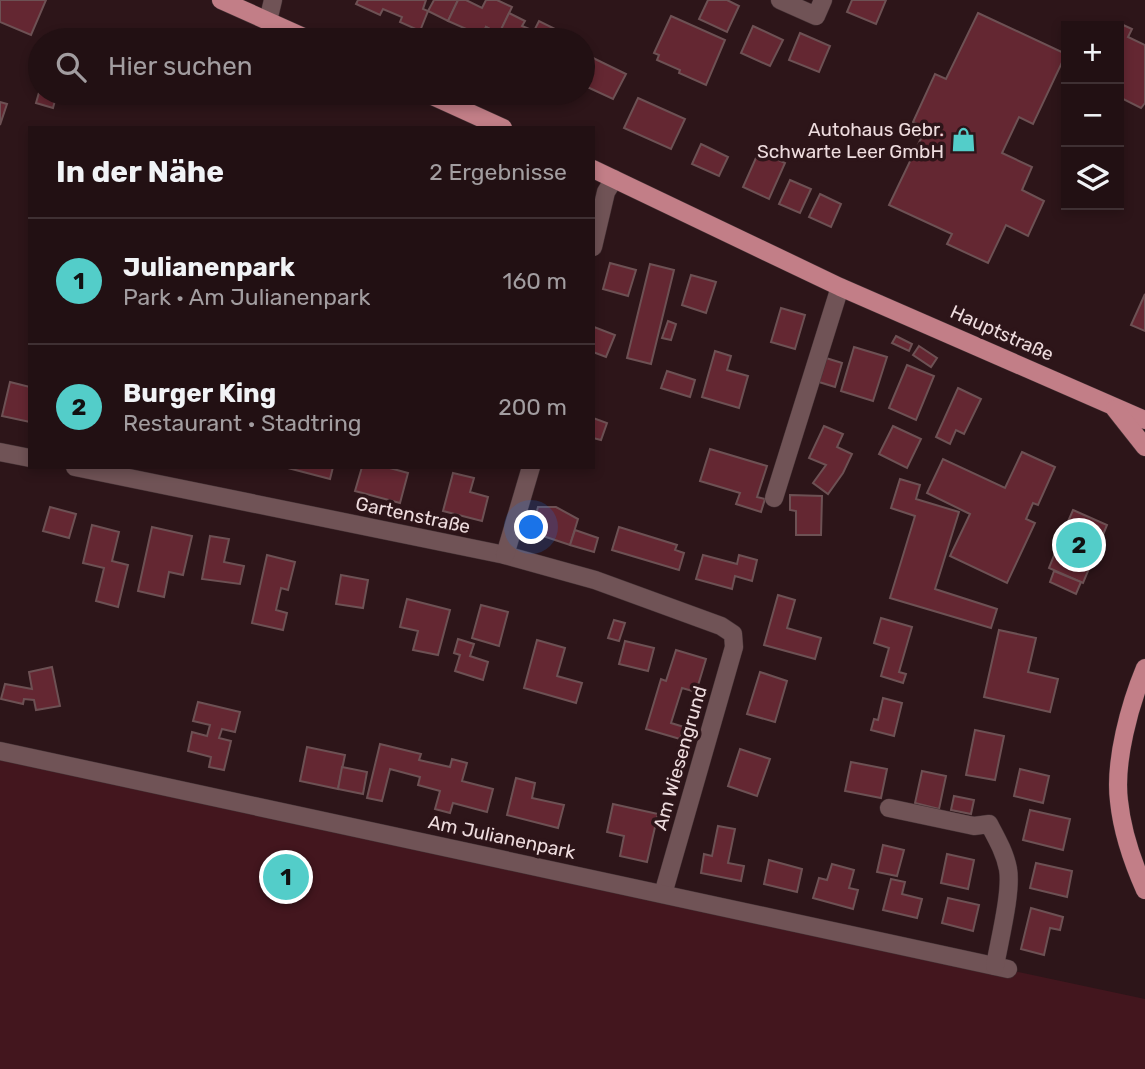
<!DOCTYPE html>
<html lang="de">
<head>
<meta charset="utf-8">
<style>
  :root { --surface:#221013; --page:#2a191c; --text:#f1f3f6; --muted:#a29da0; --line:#3f3033; --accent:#53cdc9 }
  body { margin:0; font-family:Rubik,sans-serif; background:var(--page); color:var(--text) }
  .controls { position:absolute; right:21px; top:21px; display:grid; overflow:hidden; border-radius:0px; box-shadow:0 4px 10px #0003 }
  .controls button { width:63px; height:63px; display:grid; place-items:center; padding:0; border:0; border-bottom:2px solid var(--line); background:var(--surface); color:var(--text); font:35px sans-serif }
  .you { position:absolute; left:532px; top:528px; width:24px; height:24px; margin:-18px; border:5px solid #fff; border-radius:50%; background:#1a73e8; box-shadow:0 0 0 10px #1a73e833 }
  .badge { display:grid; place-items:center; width:46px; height:46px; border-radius:50%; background:var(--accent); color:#111; font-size:23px; font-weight:700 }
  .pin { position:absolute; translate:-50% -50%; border:4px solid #fff; box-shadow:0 2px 7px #0006 }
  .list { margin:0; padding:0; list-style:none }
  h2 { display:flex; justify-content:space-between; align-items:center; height:91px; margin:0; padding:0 28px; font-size:30px }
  h2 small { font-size:23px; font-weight:400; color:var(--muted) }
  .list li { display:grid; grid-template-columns:46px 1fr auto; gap:21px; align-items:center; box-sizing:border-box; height:126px; padding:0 28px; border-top:2px solid var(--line) }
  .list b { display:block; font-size:26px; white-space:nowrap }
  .list p { margin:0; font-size:23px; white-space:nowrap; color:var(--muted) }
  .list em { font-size:23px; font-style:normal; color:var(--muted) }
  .icon { flex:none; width:38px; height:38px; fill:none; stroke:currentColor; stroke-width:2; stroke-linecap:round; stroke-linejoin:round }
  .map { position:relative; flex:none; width:1145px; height:1069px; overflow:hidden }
  .search { position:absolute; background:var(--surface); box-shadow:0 4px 10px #0003; left:28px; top:28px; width:567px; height:77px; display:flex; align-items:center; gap:18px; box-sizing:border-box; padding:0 24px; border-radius:38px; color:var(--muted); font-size:26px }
  .panel { position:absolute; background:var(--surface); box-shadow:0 4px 10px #0003; left:28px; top:126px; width:567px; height:343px; border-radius:0px }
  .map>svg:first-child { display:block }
  .green { fill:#43161e }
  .building { fill:#642732; stroke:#6d5154; stroke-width:2 }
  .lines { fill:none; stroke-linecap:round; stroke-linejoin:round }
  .street-casing { stroke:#443235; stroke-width:19 }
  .primary-casing { stroke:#443235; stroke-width:19 }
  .street { stroke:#705356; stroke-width:18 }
  .primary { stroke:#c27e87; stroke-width:18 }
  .labels { text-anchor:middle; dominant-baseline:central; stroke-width:7; stroke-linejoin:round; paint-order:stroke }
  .poi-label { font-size:19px; fill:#eedcde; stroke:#2d1519; text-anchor:end }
  .street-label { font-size:19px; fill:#eedcde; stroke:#2d1519 }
</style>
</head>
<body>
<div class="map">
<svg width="1145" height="1069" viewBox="0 0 1145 1069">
  <rect width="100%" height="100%" fill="#2d1519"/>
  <polygon class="green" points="0,756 1145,999 1145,1069 0,1069"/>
  <g class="building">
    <polygon points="0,0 46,0 31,35 0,22"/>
    <polygon points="358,0 426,0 423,9 428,11 420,31 400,22 402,17 383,9 380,15 356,4"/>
    <polygon points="434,0 458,0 448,21 428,11"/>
    <polygon points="458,0 466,0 482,8 486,0 497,0 512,7 499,34 486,27 482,36 448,21"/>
    <polygon points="708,0 727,0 739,6 727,32 699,19"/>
    <polygon points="852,0 886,0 876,24 847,12"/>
    <polygon points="509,13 525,21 522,26 534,31 539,21 563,33 559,40 496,40"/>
    <polygon points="978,13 1066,54 1033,124 1019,117 1002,153 1032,167 1022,190 1044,201 1028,236 1006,225 988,263 947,244 952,234 889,205 926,128 913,122 935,74 946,79"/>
    <polygon points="671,16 725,40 706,85 679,73 680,70 657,60 659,55 654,53"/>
    <polygon points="1121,24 1132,29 1128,37 1145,45 1145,103 1141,108 1119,97 1119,28"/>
    <polygon points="753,26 783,40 770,66 741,53"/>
    <polygon points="486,27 499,34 496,40 480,40"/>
    <polygon points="800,33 830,46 819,72 789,60"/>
    <polygon points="591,57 626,74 613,99 583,85 583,75"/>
    <polygon points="40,89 40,93 57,93 53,108 36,103"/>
    <polygon points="638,98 685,119 671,149 624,128"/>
    <polygon points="0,102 7,104 0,125"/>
    <polygon points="701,144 728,157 719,176 692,164"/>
    <polygon points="759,151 785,163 769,199 743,187"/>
    <polygon points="790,180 811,189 800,213 779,204"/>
    <polygon points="820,194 841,204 831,227 809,217"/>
    <polygon points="610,263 636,270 628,296 603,289"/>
    <polygon points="650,264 674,270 651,364 627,358"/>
    <polygon points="691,275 716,282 706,313 682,305"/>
    <polygon points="1145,294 1145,331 1131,325"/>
    <polygon points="781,308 805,315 795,349 771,342"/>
    <polygon points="668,321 676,324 671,340 662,338"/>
    <polygon points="594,327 615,335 606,357 593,352"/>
    <polygon points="896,336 912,344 909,351 892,343"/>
    <polygon points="919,346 937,358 931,367 913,355"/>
    <polygon points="854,347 887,357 873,401 841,391"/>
    <polygon points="715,351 731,356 727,370 748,376 739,408 702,397"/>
    <polygon points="826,358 842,363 835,387 819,382"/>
    <polygon points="907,365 934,376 916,420 889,408"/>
    <polygon points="667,371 695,380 690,397 661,388"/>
    <polygon points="10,382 30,387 30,422 2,416"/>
    <polygon points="958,388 981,399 964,434 956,430 950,444 936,437"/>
    <polygon points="593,418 607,423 601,440 593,438"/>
    <polygon points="824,426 843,434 837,447 852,454 843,473 828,494 813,483 826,465 809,458"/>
    <polygon points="893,426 921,439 907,468 879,454"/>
    <polygon points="710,449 767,466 757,497 765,499 761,512 736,504 740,493 700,481"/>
    <polygon points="1022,452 1055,467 1038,505 1033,503 1026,519 1035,523 1007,583 950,556 970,514 927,493 943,459 1005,488"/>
    <polygon points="284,467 333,467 330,479"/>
    <polygon points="362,467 386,467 408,473 400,503 355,491"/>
    <polygon points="453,473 474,478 470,492 488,497 482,521 443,511"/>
    <polygon points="900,479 920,485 916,499 959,512 935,589 997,609 991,628 890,598 915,516 891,508"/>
    <polygon points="790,495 822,496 821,535 796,535 796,511 790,510"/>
    <polygon points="50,507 76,514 69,538 43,531"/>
    <polygon points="538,507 556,507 578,519 570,545 531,532"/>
    <polygon points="1073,510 1107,525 1098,547 1103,549 1099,561 1093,559 1083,583 1049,568 1059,543 1054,541 1058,531 1063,533"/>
    <polygon points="92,525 119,532 112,561 128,565 118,607 96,601 104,568 83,563"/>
    <polygon points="152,527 192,536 183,575 169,572 164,597 138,591"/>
    <polygon points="619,527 677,545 675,550 684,553 679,570 612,550"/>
    <polygon points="575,530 598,538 594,552 570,545"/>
    <polygon points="210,536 229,539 224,562 244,566 240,584 202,579"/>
    <polygon points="267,555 295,562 288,590 281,588 276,610 287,613 283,630 252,623"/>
    <polygon points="703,555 737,564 739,555 757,560 752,581 735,576 732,589 696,579"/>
    <polygon points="1054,571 1081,582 1076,594 1050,582"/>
    <polygon points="341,575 368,580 363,608 336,604"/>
    <polygon points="778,595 795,600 787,628 821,638 815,659 764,645"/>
    <polygon points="407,599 450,610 438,655 413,650 418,631 400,627"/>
    <polygon points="481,605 508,612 499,646 472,638"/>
    <polygon points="881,618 912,627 899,672 906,674 903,683 881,676 889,648 874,643"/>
    <polygon points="614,620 625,623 619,641 608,638"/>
    <polygon points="999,630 1036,638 1028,672 1058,679 1050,712 984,697"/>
    <polygon points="458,639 474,644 470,656 488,662 483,680 455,671 460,655 454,653"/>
    <polygon points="537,640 565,648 557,676 582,683 576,703 524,688"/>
    <polygon points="625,641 654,648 648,671 619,664"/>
    <polygon points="676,650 706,659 696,692 682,688 671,723 684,727 680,739 646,729 661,679 666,681"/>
    <polygon points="52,667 60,706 36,710 34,700 24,699 23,704 1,699 5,684 32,689 29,672"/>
    <polygon points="760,672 787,681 775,722 747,714"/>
    <polygon points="883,698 902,703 894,736 871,730 874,719 878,720"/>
    <polygon points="198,702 240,712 235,732 222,729 219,738 231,741 224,770 209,767 211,757 188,751 192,732 207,736 210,725 193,721"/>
    <polygon points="975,730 1004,736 995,780 966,775"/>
    <polygon points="380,744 421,754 419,760 450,767 452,759 467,763 462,781 493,789 487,812 453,803 450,813 435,809 440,791 418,785 420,777 390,769 382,801 367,798"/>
    <polygon points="307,747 345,755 338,789 300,781"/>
    <polygon points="740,749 770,759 757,796 728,786"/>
    <polygon points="851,762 887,769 881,798 845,791"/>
    <polygon points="342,767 367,772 363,794 338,789"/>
    <polygon points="1020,769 1049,776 1043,803 1014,796"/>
    <polygon points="922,771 946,776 939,809 915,803"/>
    <polygon points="516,778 535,783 532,798 564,805 558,828 507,815"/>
    <polygon points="954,796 974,800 971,814 951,810"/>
    <polygon points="613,804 658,814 647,862 620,856 624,836 607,832"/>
    <polygon points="1030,810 1070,819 1063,850 1023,840"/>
    <polygon points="718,826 735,829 728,863 744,866 741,881 701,873 704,854 712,856"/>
    <polygon points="883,845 904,850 897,876 877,872"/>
    <polygon points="947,854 974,860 968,889 941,883"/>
    <polygon points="769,860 802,869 797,892 764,884"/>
    <polygon points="1036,863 1072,871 1067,897 1030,888"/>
    <polygon points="832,864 854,870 849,888 858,890 853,909 813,898 819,878 827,880"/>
    <polygon points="891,879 905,882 902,894 922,899 917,918 883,910"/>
    <polygon points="948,898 979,905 973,931 942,923"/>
    <polygon points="1031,908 1063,917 1060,930 1050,928 1044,955 1021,949"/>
  </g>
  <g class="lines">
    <defs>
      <g id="street">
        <polyline points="780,0 816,16 823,0"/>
        <polyline points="268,21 273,0"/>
        <polyline points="593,247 606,192 614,179"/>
        <polyline points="0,452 30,458"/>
        <polyline points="75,467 505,555 595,580 721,626 733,634 734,647 663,894"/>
        <polyline points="774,498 840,287"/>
        <polyline points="505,555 531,467"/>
        <polyline points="0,751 1008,969"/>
        <path d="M889,808L974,826L989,824C997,839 1005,853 1008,869C1012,892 999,942 995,966"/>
      </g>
      <g id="primary">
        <polyline points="221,0 310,40"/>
        <polyline points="426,93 503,128"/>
        <polyline points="593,169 840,287 1145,420"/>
        <polyline points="1115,409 1145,447"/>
        <path d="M1145,668C1130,704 1114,761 1119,801C1122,831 1133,863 1145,890"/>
      </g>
    </defs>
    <use href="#street" class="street-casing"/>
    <use href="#primary" class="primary-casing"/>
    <use href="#street" class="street"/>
    <use href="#primary" class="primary"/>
  </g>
  <defs>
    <symbol id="shop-bare" viewBox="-9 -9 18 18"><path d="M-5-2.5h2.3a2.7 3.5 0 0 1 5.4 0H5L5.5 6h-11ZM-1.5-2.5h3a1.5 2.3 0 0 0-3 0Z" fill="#53cdc9" stroke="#2d1519" stroke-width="2.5" paint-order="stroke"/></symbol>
  </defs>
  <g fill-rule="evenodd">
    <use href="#shop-bare" x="946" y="122" width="35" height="35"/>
  </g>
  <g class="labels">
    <g class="poi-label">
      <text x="944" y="129">Autohaus Gebr.<tspan x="944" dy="22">Schwarte Leer GmbH</tspan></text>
    </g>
    <g class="street-label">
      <text transform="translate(1002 333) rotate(24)">Hauptstraße</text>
      <text transform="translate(413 515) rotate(12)">Gartenstraße</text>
      <text transform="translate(680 758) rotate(-74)">Am Wiesengrund</text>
      <text transform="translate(502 837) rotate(12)">Am Julianenpark</text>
    </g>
  </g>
</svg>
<div class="controls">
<button>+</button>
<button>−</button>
<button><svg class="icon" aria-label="layers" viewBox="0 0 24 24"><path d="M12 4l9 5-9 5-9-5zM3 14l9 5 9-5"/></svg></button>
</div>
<div class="you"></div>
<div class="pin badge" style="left:286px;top:877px">1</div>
<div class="pin badge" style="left:1079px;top:545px">2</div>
<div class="search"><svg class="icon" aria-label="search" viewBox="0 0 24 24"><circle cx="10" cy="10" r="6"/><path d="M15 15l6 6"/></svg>Hier suchen</div>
<section class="panel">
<h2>In der Nähe<small>2 Ergebnisse</small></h2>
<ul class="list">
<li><span class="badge">1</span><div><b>Julianenpark</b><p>Park · Am Julianenpark</p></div><em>160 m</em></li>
<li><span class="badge">2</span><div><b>Burger King</b><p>Restaurant · Stadtring</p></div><em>200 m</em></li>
</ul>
</section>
</div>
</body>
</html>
